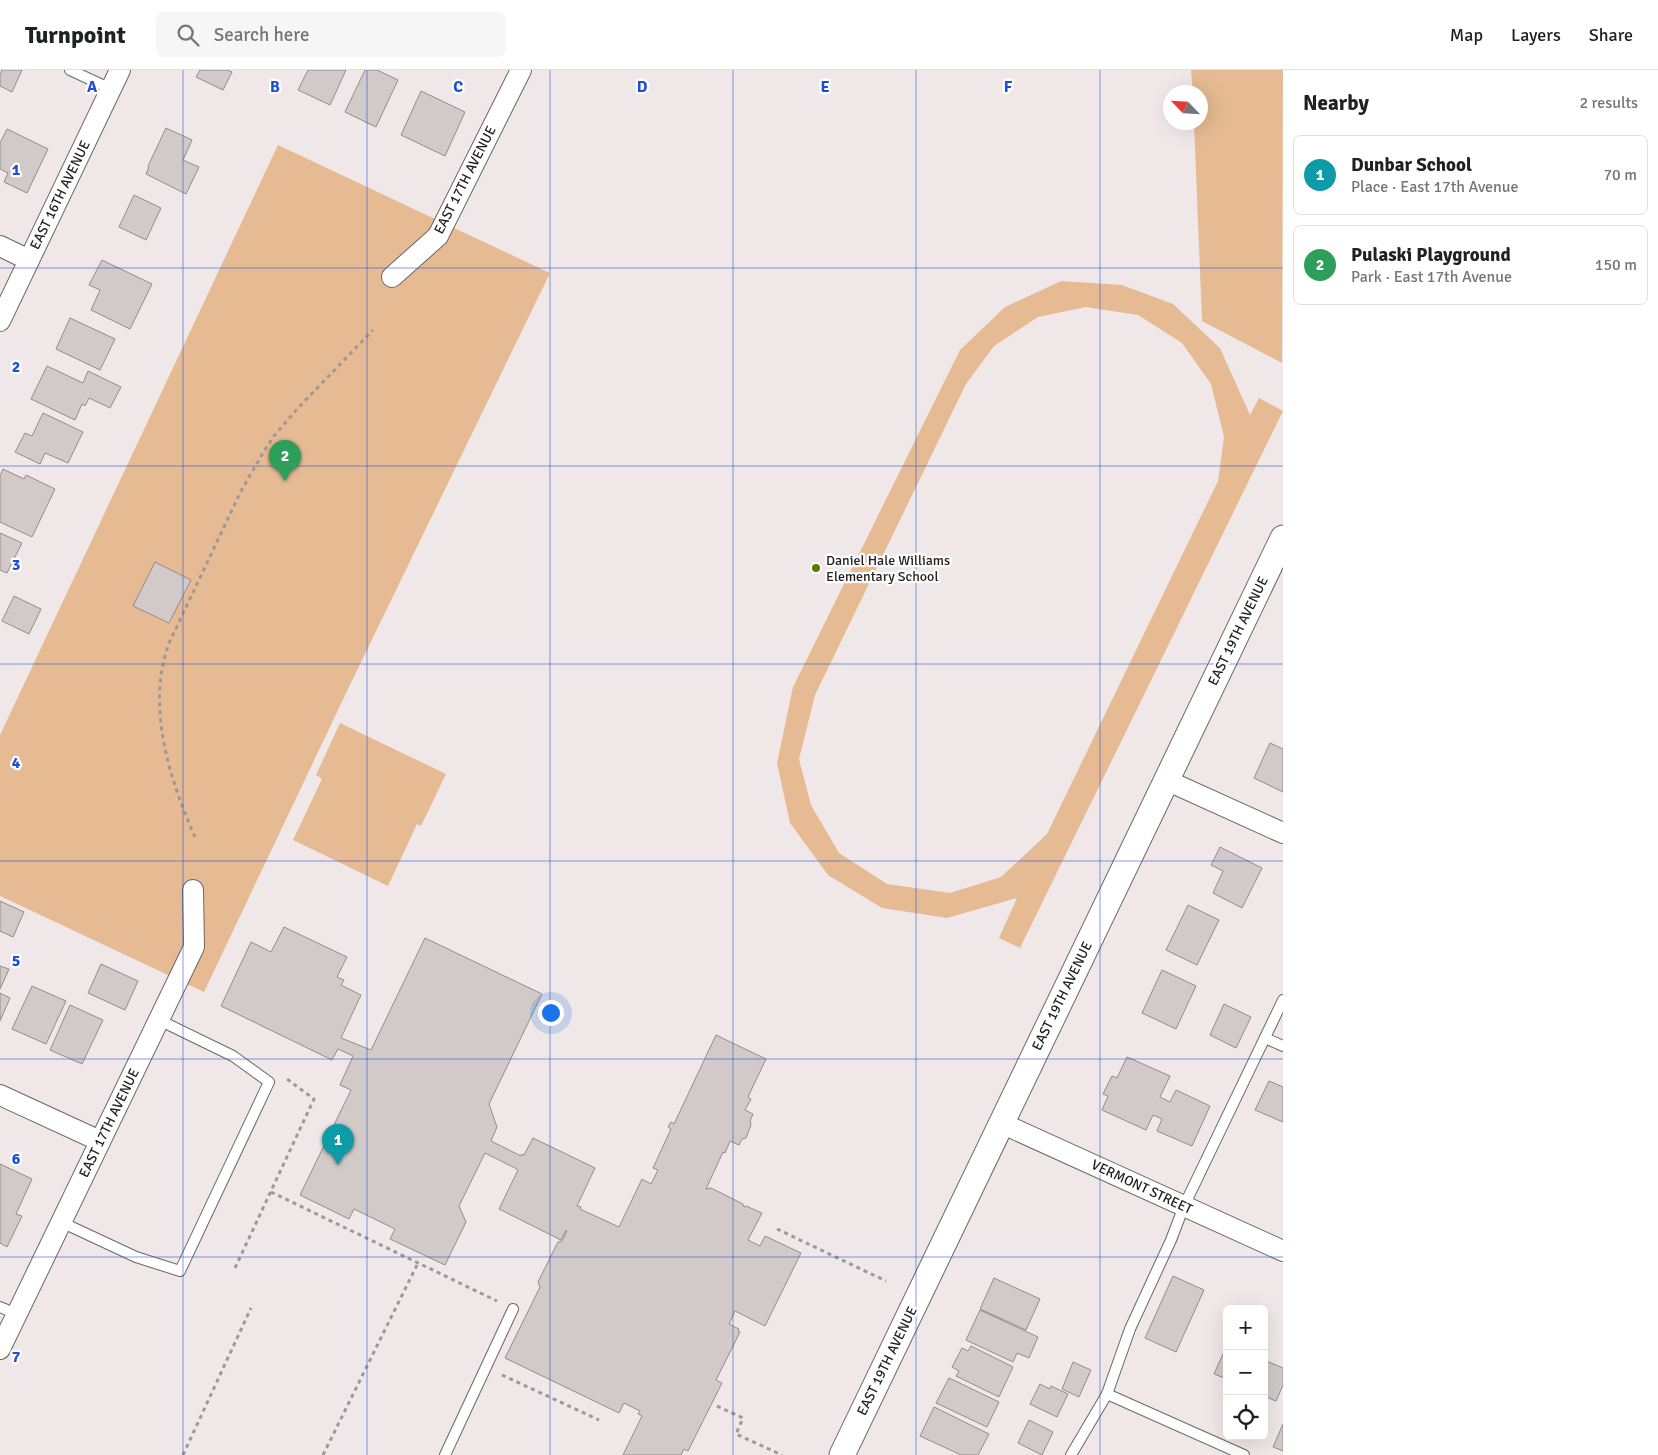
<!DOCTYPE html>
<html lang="en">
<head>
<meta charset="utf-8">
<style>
  :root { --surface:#fff; --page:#f6f6f6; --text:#202124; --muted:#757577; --line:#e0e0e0; --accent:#567f00 }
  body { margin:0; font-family:Signika,sans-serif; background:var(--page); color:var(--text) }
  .controls { position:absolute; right:15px; bottom:15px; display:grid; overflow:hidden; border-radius:8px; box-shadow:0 5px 20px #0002 }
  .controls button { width:45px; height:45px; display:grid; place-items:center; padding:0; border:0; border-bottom:1px solid var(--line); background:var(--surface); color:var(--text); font:25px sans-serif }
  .compass { position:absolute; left:1163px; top:15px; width:45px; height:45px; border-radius:50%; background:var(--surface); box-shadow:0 5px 20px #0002; rotate:295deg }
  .you { position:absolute; left:550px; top:942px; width:18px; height:18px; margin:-12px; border:4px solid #fff; border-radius:50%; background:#1a73e8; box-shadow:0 0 0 8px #1a73e833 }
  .badge { display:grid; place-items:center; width:32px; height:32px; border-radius:50%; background:var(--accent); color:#fff; font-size:16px; font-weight:700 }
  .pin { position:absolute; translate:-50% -41px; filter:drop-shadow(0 1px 2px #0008) }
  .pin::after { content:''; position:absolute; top:26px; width:18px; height:15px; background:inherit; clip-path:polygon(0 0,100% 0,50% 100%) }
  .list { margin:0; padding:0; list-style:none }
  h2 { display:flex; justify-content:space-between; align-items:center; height:65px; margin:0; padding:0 20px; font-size:21px }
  h2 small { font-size:16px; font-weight:400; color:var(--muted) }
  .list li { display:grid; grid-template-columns:32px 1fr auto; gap:15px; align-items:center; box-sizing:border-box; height:80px; margin:0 10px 10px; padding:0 10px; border:1px solid var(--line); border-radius:8px }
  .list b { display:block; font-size:19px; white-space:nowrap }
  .list p { margin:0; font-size:16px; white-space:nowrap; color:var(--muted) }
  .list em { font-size:16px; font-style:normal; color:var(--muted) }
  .icon { flex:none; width:28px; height:28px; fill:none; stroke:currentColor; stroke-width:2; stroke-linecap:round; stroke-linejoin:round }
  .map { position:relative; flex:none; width:1283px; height:1385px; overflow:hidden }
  header { display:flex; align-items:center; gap:30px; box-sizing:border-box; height:70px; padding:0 25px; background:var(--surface); border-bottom:1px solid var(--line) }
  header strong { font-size:24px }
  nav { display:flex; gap:28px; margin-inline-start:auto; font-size:18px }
  .search { width:350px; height:45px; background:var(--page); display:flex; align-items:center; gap:12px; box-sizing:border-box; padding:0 18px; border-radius:8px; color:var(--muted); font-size:19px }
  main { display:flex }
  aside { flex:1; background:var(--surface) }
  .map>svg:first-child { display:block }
  .green { fill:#e6bb93; fill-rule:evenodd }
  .building { fill:#d1cac8; stroke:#938c8a }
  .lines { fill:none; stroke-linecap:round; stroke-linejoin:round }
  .service-casing { stroke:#6d6666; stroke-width:12 }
  .minor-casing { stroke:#6d6666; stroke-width:22 }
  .tertiary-casing { stroke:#6d6666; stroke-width:27 }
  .path { stroke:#9e9898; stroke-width:3; stroke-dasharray:4 4; stroke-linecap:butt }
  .service { stroke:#fff; stroke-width:10 }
  .minor { stroke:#fff; stroke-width:20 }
  .tertiary { stroke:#fff; stroke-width:25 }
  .grid { fill:none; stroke:#1d4ed8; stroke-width:1; stroke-opacity:0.55 }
  .poi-dot { fill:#567f00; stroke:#fff; stroke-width:2 }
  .labels { text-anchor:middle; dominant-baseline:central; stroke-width:4.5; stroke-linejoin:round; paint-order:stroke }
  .street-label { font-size:14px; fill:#201d1d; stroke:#fff }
  .poi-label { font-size:14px; fill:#201d1d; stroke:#fff; text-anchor:start }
  .grid-label { font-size:16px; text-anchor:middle; font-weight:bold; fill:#1d4ed8; stroke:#fff; stroke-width:4.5; stroke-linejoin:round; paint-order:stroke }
</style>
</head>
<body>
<header>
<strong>Turnpoint</strong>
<div class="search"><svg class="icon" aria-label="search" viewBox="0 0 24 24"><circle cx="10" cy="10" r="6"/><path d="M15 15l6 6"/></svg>Search here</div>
<nav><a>Map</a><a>Layers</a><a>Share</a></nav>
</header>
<main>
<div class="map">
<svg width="1283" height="1385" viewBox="0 0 1283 1385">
  <rect width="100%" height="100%" fill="#f0e8e8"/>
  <g class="green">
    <polygon points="1191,0 1283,0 1282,293 1202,251 1194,53 1200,52 1200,22 1193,22"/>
    <polygon points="278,75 550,203 348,619 204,922 0,826 0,665"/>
    <path d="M1061,211L1122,215L1173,234L1220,278L1250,345L1259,328L1283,341L1020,878L999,868L1017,828L947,848L882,838L828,805L790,753L777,693L793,617L960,280L1005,237ZM1086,237L1138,245L1182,273L1211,314L1224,367L1218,411L1047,764L1001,807L950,823L887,814L839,783L811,735L799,689L815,625L966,314L994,276L1038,247Z"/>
    <polygon points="340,653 446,704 421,756 417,754 388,816 293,770 322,709 316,705"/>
  </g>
  <g class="building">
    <polygon points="2,0 22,0 12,22 0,16 0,5"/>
    <polygon points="200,0 227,0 232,2 223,20 196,7"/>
    <polygon points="308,0 346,0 330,35 298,20"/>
    <polygon points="365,0 377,0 398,10 376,57 345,42"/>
    <polygon points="421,21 465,42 445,86 401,65"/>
    <polygon points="166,58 192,70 183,90 199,97 186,124 146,104 149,97 148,96"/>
    <polygon points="7,59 48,79 27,123 4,112 8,103 0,99 0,73"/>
    <polygon points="134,125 161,138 146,170 119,157"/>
    <polygon points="102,190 152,214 130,259 91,240 100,220 89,215"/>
    <polygon points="70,248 115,269 100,300 56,279"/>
    <polygon points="47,296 83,313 88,301 121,317 110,338 89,328 85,336 82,334 75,350 31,329"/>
    <polygon points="43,343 83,362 68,393 45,383 40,394 15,382 25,363 32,366"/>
    <polygon points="3,399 24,409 26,405 55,419 32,467 0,452 0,406"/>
    <polygon points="0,463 22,473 7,503 0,500"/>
    <polygon points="155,492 191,510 169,553 133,536"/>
    <polygon points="14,526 41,539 29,564 2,551"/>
    <polygon points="1270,673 1283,679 1283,722 1254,708"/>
    <polygon points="1220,777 1262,798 1242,838 1213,823 1223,801 1211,795"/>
    <polygon points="0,831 24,842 13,867 0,861"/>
    <polygon points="1188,835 1219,850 1197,895 1166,880"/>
    <polygon points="284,857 347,887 337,907 344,910 341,915 361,925 341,968 371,980 425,868 542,924 489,1034 497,1057 491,1071 521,1086 522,1084 524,1085 533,1068 595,1098 577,1136 581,1137 580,1139 619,1157 642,1109 651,1114 658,1100 653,1098 671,1059 668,1057 671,1052 674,1054 716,965 766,989 748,1027 751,1029 745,1040 753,1044 750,1051 751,1055 746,1068 742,1069 739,1075 730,1071 725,1083 723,1082 706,1119 711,1118 743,1134 744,1137 746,1136 762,1143 748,1170 760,1176 765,1166 801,1183 765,1256 735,1241 729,1254 739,1259 738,1261 740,1262 716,1310 722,1313 688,1381 684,1379 681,1385 623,1385 642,1346 638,1344 640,1341 624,1333 619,1343 505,1288 540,1217 538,1212 558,1172 562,1171 567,1161 566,1160 561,1170 499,1139 518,1100 515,1098 485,1083 459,1136 466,1152 445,1195 390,1169 395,1159 354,1139 349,1149 300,1125 351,1020 340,1015 353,986 338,979 332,990 221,936 251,872 271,882"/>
    <polygon points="101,894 138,911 125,940 88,923"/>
    <polygon points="0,896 9,899 0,919"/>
    <polygon points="1162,900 1196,916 1176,959 1142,943"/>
    <polygon points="32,916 66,931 46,974 12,959"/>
    <polygon points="0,923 10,928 0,951"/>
    <polygon points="1224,934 1251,947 1236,978 1210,965"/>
    <polygon points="70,935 103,950 82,994 50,980"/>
    <polygon points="1127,987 1170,1006 1160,1027 1170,1032 1176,1020 1210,1036 1192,1076 1157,1061 1162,1049 1153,1045 1146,1060 1102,1040 1108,1026 1103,1024 1112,1006 1117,1008"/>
    <polygon points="1269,1011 1283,1017 1283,1052 1255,1040"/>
    <polygon points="0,1094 32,1109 16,1144 22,1146 7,1177 0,1173"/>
    <polygon points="1173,1206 1204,1220 1176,1282 1145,1268"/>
    <polygon points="994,1208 1040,1229 1026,1260 980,1239"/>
    <polygon points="980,1240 1038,1267 1029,1288 1017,1283 1013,1292 966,1270"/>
    <polygon points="1227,1275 1227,1309 1214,1304"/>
    <polygon points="971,1276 1013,1297 999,1327 956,1306 959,1301 952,1297 962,1278 968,1281"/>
    <polygon points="1264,1290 1283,1298 1283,1315 1276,1331 1264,1326"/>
    <polygon points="1073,1292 1091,1300 1079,1327 1062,1319"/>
    <polygon points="949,1308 999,1332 987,1357 936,1333"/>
    <polygon points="1040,1314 1050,1319 1051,1316 1068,1324 1057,1347 1030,1334"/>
    <polygon points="934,1337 989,1364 978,1385 961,1385 920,1366"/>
    <polygon points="1029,1350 1053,1362 1042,1385 1018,1373"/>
    <polygon points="1283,1354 1283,1381 1273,1377"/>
  </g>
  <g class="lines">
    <defs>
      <g id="service">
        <polyline points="70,0 111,19"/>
        <polyline points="1265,968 1283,976"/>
        <polyline points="61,1152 136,1187 180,1201 269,1012 233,986 159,950"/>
        <polyline points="0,1237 17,1244"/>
        <polyline points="1107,1324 1244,1385"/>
        <polyline points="445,1385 513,1239"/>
        <polyline points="1071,1385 1107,1324 1130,1259 1171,1170 1184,1136 1283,930"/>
      </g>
      <g id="minor">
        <polyline points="0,176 29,190"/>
        <polyline points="392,207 438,166 521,0"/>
        <polyline points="0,251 120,0"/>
        <polyline points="1166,710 1283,763"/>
        <polyline points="0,1025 100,1071"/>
        <polyline points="1001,1053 1283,1181"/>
        <polyline points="0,1279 194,877 193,820"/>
      </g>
      <polyline id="tertiary" points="842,1385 1283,468"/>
    </defs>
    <use href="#service" class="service-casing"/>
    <use href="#minor" class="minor-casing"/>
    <use href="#tertiary" class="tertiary-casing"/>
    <g class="path">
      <path d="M195,767C169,708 146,636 169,573L241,421L264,381L274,366L298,338L373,260"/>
      <polyline points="271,1122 497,1231"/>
      <polyline points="777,1159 886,1211"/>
      <polyline points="235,1198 314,1029 287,1009"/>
      <polyline points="502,1305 599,1350"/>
      <polyline points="717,1336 743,1348 736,1364 782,1385"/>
      <polyline points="183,1385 251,1238"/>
      <polyline points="323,1385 418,1193"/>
    </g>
    <use href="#service" class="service"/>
    <use href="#minor" class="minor"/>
    <use href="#tertiary" class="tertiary"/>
  </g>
  <path class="grid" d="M183,0V1385M367,0V1385M550,0V1385M733,0V1385M916,0V1385M1100,0V1385M0,198H1283M0,396H1283M0,594H1283M0,791H1283M0,989H1283M0,1187H1283"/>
  <circle class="poi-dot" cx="816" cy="498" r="5"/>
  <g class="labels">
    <g class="street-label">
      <text transform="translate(465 110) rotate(-63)">EAST 17TH AVENUE</text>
      <text transform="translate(60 125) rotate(-64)">EAST 16TH AVENUE</text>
      <text transform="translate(1238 561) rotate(-64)">EAST 19TH AVENUE</text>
      <text transform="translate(1062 926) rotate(-64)">EAST 19TH AVENUE</text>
      <text transform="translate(109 1053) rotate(-64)">EAST 17TH AVENUE</text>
      <text transform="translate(1142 1117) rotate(25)">VERMONT STREET</text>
      <text transform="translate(887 1291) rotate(-64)">EAST 19TH AVENUE</text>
    </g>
    <g class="poi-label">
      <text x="826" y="490">Daniel Hale Williams<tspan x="826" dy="16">Elementary School</tspan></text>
    </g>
  </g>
  <g class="grid-label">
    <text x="92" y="22">A</text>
    <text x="275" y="22">B</text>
    <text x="458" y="22">C</text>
    <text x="642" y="22">D</text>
    <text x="825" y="22">E</text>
    <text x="1008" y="22">F</text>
    <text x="16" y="105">1</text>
    <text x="16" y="302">2</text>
    <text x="16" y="500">3</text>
    <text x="16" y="698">4</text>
    <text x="16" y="896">5</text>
    <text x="16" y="1094">6</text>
    <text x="16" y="1292">7</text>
  </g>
</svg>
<div class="controls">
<button>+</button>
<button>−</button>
<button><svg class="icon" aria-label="locate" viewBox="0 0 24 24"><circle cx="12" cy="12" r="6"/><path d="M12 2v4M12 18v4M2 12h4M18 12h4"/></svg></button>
</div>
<svg class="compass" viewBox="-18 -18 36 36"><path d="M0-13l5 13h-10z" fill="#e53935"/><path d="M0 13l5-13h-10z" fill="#757577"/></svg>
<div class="you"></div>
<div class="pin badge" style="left:338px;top:1095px;background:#0f9aa8">1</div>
<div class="pin badge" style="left:285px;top:411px;background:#2e9e5b">2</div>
</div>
<aside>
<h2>Nearby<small>2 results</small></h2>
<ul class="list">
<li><span class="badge" style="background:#0f9aa8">1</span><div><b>Dunbar School</b><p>Place · East 17th Avenue</p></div><em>70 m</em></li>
<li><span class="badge" style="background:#2e9e5b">2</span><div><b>Pulaski Playground</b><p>Park · East 17th Avenue</p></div><em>150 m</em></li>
</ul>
</aside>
</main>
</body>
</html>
